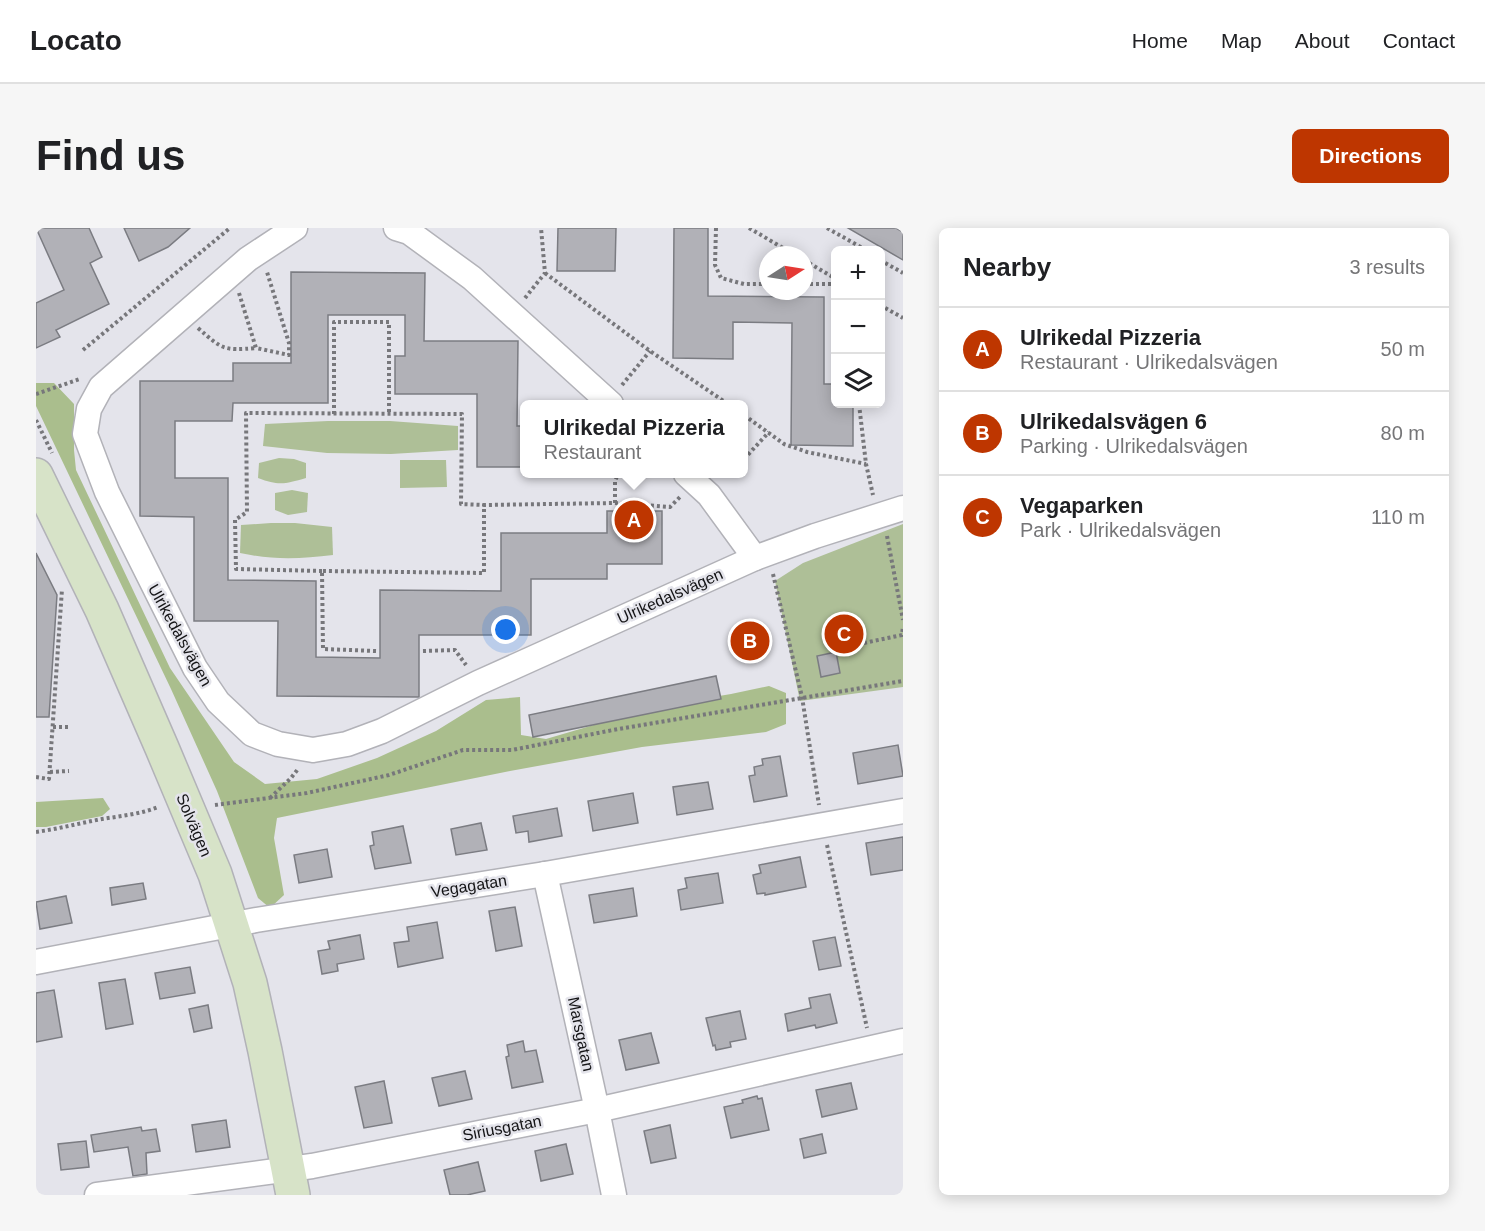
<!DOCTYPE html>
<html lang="en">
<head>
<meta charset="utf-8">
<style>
  :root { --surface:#fff; --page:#f6f6f6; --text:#202124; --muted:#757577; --line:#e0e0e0; --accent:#be3600 }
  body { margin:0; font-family:Helvetica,sans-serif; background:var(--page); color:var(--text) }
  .controls { position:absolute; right:18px; top:18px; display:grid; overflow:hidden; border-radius:9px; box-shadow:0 3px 15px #0003 }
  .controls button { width:54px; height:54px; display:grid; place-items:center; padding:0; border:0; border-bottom:2px solid var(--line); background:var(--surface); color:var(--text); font:30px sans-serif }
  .compass { position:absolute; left:723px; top:18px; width:54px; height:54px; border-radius:50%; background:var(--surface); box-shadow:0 3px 15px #0003; rotate:78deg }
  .you { position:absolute; left:470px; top:402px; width:21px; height:21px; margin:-15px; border:4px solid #fff; border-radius:50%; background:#1a73e8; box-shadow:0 0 0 9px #1a73e833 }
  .badge { display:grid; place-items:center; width:39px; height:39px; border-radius:50%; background:var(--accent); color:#fff; font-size:20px; font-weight:700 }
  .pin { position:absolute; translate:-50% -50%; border:3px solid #fff; box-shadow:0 2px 6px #0006 }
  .popup { position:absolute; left:484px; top:172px; width:228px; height:78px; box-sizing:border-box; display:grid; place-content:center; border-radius:9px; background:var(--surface); filter:drop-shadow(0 2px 4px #0005); font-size:20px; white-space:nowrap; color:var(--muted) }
  .popup b { font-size:22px; color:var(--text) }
  .popup::after { content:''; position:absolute; left:50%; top:100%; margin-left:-12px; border:12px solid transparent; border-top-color:var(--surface) }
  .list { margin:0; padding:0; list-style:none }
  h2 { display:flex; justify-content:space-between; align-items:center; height:78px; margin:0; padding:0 24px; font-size:26px }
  h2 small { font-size:20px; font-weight:400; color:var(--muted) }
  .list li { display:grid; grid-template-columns:39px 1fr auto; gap:18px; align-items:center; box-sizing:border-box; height:84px; padding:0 24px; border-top:2px solid var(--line) }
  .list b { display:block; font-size:22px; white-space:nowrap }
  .list p { margin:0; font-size:20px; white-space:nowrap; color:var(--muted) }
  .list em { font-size:20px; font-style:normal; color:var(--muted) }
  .icon { flex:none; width:33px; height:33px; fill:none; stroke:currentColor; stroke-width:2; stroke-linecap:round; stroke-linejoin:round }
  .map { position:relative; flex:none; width:867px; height:967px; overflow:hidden; border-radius:9px }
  header { display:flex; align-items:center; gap:36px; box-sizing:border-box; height:84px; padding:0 30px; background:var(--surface); border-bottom:2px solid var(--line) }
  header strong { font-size:28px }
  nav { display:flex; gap:33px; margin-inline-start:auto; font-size:21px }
  .intro { display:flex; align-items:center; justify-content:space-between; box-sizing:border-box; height:144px; padding:0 36px }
  h1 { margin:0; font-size:42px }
  .button { padding:15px 27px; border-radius:9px; background:var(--accent); color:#fff; font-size:21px; font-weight:700 }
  main { display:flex; gap:36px; padding:0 36px }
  aside { flex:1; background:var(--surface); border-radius:9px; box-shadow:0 3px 15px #0003 }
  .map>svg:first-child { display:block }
  .green { fill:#aebf97 }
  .forest { fill:#aabe8d }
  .building { fill:#b1b1b7; stroke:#7b7c82; stroke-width:1.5 }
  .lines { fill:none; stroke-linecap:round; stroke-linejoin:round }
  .street-casing { stroke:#b2b2b8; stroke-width:27 }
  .secondary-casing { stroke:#b2b2b8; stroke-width:36 }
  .path { stroke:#77777b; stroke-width:4; stroke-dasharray:3 3; stroke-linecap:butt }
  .street { stroke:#fff; stroke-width:24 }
  .secondary { stroke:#d7e3c8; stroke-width:33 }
  .labels { text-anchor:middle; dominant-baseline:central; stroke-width:5; stroke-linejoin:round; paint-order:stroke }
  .street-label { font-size:16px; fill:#141416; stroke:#e4e4eb }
</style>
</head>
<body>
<header>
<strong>Locato</strong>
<nav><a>Home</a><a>Map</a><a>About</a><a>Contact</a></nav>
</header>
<div class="intro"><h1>Find us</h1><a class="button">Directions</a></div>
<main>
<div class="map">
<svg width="867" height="967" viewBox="0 0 867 967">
  <rect width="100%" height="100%" fill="#e4e4eb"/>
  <g class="green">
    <polygon points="292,193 354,193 422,198 422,222 355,226 291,225 227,218 229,196"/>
    <path d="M243,230L258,231L270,235V250C249,256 243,258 222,250L223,235Z"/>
    <polygon points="364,232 410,232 411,259 364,260"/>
    <polygon points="256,262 272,265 271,284 252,287 239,282 239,265"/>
    <path d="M235,295H259L296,299L297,327C264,331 236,332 204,325L205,297Z"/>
    <polygon points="867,296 867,459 764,473 739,353 767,335"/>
  </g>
  <g class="forest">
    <polygon points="0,155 18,155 38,176 38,222 40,242 134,440 198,534 229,556 281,551 341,530 400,503 450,472 484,469 485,507 510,511 585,489 647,474 695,466 733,458 750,465 750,496 730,504 606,519 474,543 241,590 238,610 248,667 234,680 222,670 181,563 135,461 0,178"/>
    <polygon points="67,570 74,581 66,588 10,599 0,599 0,574"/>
  </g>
  <g class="building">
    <polygon points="0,0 53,0 66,29 54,35 73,76 20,102 24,109 0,120 0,75 28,62"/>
    <polygon points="88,0 154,0 132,19 103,33"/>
    <polygon points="522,0 580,0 579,43 521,43"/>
    <polygon points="638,0 672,0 672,68 788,69 788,156 800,156 800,176 817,176 817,218 755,217 756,95 697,94 697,131 637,130"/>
    <polygon points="812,0 860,0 867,4 867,32"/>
    <polygon points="255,44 389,45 388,113 482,113 481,198 489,198 489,239 441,239 441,166 359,166 359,128 369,128 369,87 292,87 292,175 197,175 196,193 139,193 139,250 192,250 192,352 280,353 280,429 344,430 344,362 465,363 465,305 571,305 571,283 626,283 626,336 571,336 571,351 495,351 495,407 383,407 383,469 241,468 242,393 158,393 158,289 104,288 104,153 197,153 197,135 255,135"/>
    <polygon points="0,325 21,367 13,489 0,489"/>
    <polygon points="800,424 804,445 785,449 781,428"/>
    <polygon points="680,448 685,471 497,509 493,487"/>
    <polygon points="862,517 867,548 822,556 817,525"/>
    <polygon points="744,528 751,568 718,574 713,548 719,547 718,539 727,537 726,531"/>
    <polygon points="672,554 677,581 641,587 637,559"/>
    <polygon points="597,565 602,595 557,603 552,573"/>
    <polygon points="521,580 526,608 493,614 492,603 480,605 477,588"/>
    <polygon points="445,595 451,622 420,627 415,601"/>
    <polygon points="367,598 375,635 339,641 334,618 338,617 336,604"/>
    <polygon points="867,609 867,642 835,647 830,615"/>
    <polygon points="291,621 296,649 263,655 258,627"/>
    <polygon points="764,629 770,659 729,667 729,665 721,666 717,647 725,645 723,637"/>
    <polygon points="682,645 687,675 645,682 642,662 651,660 649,650"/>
    <polygon points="107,655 110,671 76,677 74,660"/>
    <polygon points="597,660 601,688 558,695 553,667"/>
    <polygon points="30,668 36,695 4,701 0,674"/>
    <polygon points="479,679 486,718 460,723 453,683"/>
    <polygon points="401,694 407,730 362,739 358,715 373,713 371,699"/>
    <polygon points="324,707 328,731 301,736 302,743 286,746 282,723 294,721 292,713"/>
    <polygon points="799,709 805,738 783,742 777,713"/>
    <polygon points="154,739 159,765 124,771 119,745"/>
    <polygon points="89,751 97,796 70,801 63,755"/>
    <polygon points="18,762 26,809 0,814 0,765"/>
    <polygon points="794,766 801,795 780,800 779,797 752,803 749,786 775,780 773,770"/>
    <polygon points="172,777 176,800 158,804 153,781"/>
    <polygon points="704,783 710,811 694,814 695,819 680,822 679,817 677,818 670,790"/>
    <polygon points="615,805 623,835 590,842 583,812"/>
    <polygon points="487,813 489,824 500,822 507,854 476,860 470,829 473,828 471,817"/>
    <polygon points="429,843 436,871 403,878 396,850"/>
    <polygon points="348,853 356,895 328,900 319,859"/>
    <polygon points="815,855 821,881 786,889 780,862"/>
    <polygon points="721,868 722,871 726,870 733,902 695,910 688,879 707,875 706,872"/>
    <polygon points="190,892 194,919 160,924 156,897"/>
    <polygon points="634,897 640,930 615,935 608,903"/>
    <polygon points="105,899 106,903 120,901 124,923 110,925 111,946 97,948 92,919 58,924 55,907"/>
    <polygon points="786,906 790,925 768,930 764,911"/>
    <polygon points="50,913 53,939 25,942 22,916"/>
    <polygon points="530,916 537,946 505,953 499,923"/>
    <polygon points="442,934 449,963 431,967 414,967 408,942"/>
  </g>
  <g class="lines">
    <defs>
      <g id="street">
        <polyline points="259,0 212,31 65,159 53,181 49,206 71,264 159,440 182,474 216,506 242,516 277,522 311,516 346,503 442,455 719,330 779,308 867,280"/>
        <polyline points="360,0 373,4 436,50 575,176"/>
        <polyline points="650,246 673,267 719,330"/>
        <polyline points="509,646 561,882 578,967"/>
        <polyline points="0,734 220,692 509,646 867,583"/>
        <polyline points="61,967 276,938 561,882 867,813"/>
      </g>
      <polyline id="secondary" points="0,247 66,382 126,520 179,646 214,755 229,823 257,967"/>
    </defs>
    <use href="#street" class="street-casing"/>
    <use href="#secondary" class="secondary-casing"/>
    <g class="path">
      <polyline points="680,0 679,37 685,50 708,56 732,56"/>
      <polyline points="713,0 759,27"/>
      <polyline points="791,0 830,22"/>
      <polyline points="768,32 800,51"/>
      <polyline points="844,32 867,45"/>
      <polyline points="509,45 614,123 692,176"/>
      <polyline points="768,56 800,56"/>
      <polyline points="203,65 220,120 253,127 253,115 231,44"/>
      <polyline points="489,70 509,45 505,0"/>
      <polyline points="844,77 867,90"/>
      <path d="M162,100C186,121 187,123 220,120"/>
      <polyline points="47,122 194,0"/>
      <polyline points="586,157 614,123"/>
      <polyline points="0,166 44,151"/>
      <polyline points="823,176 830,236 837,267"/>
      <polyline points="298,186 298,94 353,94 353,186"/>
      <polyline points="708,187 748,216 771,224 830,236"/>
      <polyline points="0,192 16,225"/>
      <polyline points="708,231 733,204"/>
      <polyline points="579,275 634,279 644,269"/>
      <polyline points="851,308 867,392"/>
      <polyline points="286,343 200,341 199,292 211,284 210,185 426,186 425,276 448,277"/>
      <polyline points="737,346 766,469 783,577"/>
      <polyline points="828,415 866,407 867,398"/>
      <polyline points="340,423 287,421 286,343 448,345 448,277 579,275 579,253 582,246"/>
      <polyline points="387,423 419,422 430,437"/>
      <polyline points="17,499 33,499"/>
      <polyline points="14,544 33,543"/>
      <polyline points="0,549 13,551 26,361"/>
      <polyline points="234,570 255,550 262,541"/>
      <polyline points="179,577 271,565 353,547 427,522 476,522 577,502 867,453"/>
      <path d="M0,604C22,601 44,595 66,591C85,588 105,586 122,579"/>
      <polyline points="791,617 831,800"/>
    </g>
    <use href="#street" class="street"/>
    <use href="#secondary" class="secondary"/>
  </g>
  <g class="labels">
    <g class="street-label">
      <text transform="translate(634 368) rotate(-24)">Ulrikedalsvägen</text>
      <text transform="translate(144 407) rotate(61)">Ulrikedalsvägen</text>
      <text transform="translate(158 597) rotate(67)">Solvägen</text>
      <text transform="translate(433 658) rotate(-9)">Vegagatan</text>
      <text transform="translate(545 806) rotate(78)">Marsgatan</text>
      <text transform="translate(466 900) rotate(-11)">Siriusgatan</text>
    </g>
  </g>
</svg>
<div class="controls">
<button>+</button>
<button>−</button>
<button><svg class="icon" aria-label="layers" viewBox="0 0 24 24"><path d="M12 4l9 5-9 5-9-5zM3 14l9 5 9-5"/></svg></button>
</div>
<svg class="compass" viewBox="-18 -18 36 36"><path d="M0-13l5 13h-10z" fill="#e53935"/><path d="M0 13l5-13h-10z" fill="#757577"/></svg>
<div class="you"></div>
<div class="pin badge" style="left:598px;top:292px">A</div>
<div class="popup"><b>Ulrikedal Pizzeria</b>Restaurant</div>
<div class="pin badge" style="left:714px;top:413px">B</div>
<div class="pin badge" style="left:808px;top:406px">C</div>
</div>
<aside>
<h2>Nearby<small>3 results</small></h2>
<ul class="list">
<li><span class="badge">A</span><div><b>Ulrikedal Pizzeria</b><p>Restaurant · Ulrikedalsvägen</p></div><em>50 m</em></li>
<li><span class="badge">B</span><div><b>Ulrikedalsvägen 6</b><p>Parking · Ulrikedalsvägen</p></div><em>80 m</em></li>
<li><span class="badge">C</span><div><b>Vegaparken</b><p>Park · Ulrikedalsvägen</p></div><em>110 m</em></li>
</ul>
</aside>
</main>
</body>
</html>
